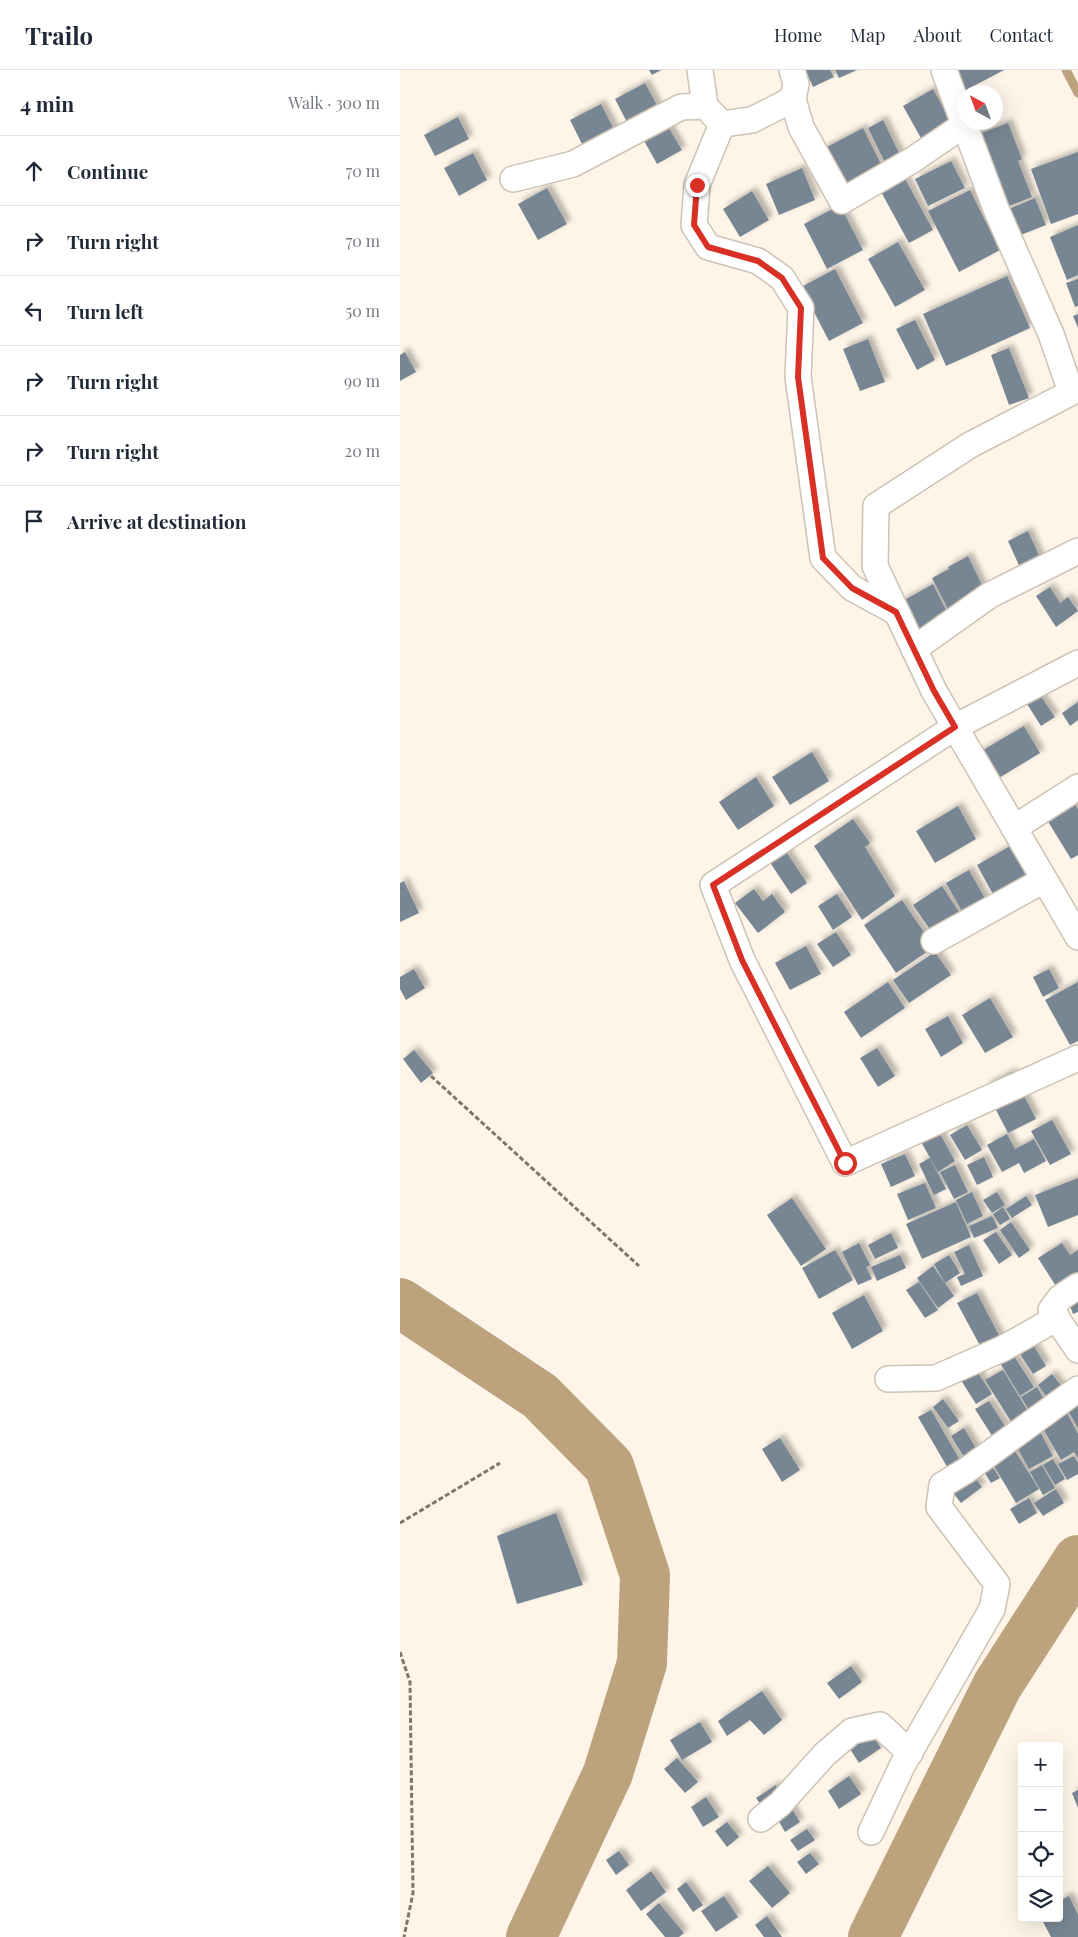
<!DOCTYPE html>
<html lang="en">
<head>
<meta charset="utf-8">
<style>
  :root { --surface:#fff; --page:#f6f6f7; --text:#1f2937; --muted:#747a83; --line:#e0e1e3 }
  body { margin:0; font-family:"Playfair Display",serif; background:var(--page); color:var(--text) }
  .controls { position:absolute; right:15px; bottom:15px; display:grid; overflow:hidden; border-radius:5px; box-shadow:0 5px 20px #0002 }
  .controls button { width:45px; height:45px; display:grid; place-items:center; padding:0; border:0; border-bottom:1px solid var(--line); background:var(--surface); color:var(--text); font:25px sans-serif }
  .compass { position:absolute; left:558px; top:15px; width:45px; height:45px; border-radius:50%; background:var(--surface); box-shadow:0 5px 20px #0002; rotate:319deg }
  .stop { position:absolute; width:15px; height:15px; margin:-11px; border:4px solid #d93025; border-radius:50%; background:#fff }
  .stop.end { background:#d93025; border-color:#fff; box-shadow:0 1px 5px #0008 }
  .list { margin:0; padding:0; list-style:none }
  h2 { display:flex; justify-content:space-between; align-items:center; height:65px; margin:0; padding:0 20px; font-size:21px }
  h2 small { font-size:16px; font-weight:400; color:var(--muted) }
  .list li { display:grid; grid-template-columns:32px 1fr auto; gap:15px; align-items:center; box-sizing:border-box; height:70px; padding:0 20px; border-top:1px solid var(--line) }
  .list b { display:block; font-size:19px; white-space:nowrap }
  .list em { font-size:16px; font-style:normal; color:var(--muted) }
  .icon { flex:none; width:28px; height:28px; fill:none; stroke:currentColor; stroke-width:2; stroke-linecap:round; stroke-linejoin:round }
  .map { position:relative; flex:none; width:678px; height:1867px; overflow:hidden }
  header { display:flex; align-items:center; gap:30px; box-sizing:border-box; height:70px; padding:0 25px; background:var(--surface); border-bottom:1px solid var(--line) }
  header strong { font-size:24px }
  nav { display:flex; gap:28px; margin-inline-start:auto; font-size:18px }
  main { display:flex }
  aside { flex:1; background:var(--surface) }
  .map>svg:first-child { display:block }
  .lines { fill:none; stroke-linecap:round; stroke-linejoin:round }
  .stream { stroke:#bca37e; stroke-width:9 }
  .river { stroke:#bca37e; stroke-width:50 }
  .building { fill:#788693; filter:url(#shadow) }
  .minor-casing { stroke:#cdc2b3; stroke-width:28 }
  .path { stroke:#7c766d; stroke-width:3; stroke-dasharray:5 2.5; stroke-linecap:butt }
  .minor { stroke:#fff; stroke-width:25 }
  .route { stroke:#d93025; stroke-width:6 }
</style>
</head>
<body>
<header>
<strong>Trailo</strong>
<nav><a>Home</a><a>Map</a><a>About</a><a>Contact</a></nav>
</header>
<main>
<aside>
<h2>4 min<small>Walk · 300 m</small></h2>
<ul class="list">
<li><svg class="icon" aria-label="ahead" viewBox="0 0 24 24"><path d="M12 20V5M6 11l6-6 6 6"/></svg><div><b>Continue</b></div><em>70 m</em></li>
<li><svg class="icon" aria-label="right" viewBox="0 0 24 24"><path d="M7 20v-9h11M14 6l5 5-5 5"/></svg><div><b>Turn right</b></div><em>70 m</em></li>
<li><svg class="icon" aria-label="left" viewBox="0 0 24 24"><path d="M17 20v-9H6M10 6l-5 5 5 5"/></svg><div><b>Turn left</b></div><em>50 m</em></li>
<li><svg class="icon" aria-label="right" viewBox="0 0 24 24"><path d="M7 20v-9h11M14 6l5 5-5 5"/></svg><div><b>Turn right</b></div><em>90 m</em></li>
<li><svg class="icon" aria-label="right" viewBox="0 0 24 24"><path d="M7 20v-9h11M14 6l5 5-5 5"/></svg><div><b>Turn right</b></div><em>20 m</em></li>
<li><svg class="icon" aria-label="arrive" viewBox="0 0 24 24"><path d="M6 21V4h12l-3 4 3 4H6"/></svg><div><b>Arrive at destination</b></div></li>
</ul>
</aside>
<div class="map">
<svg width="678" height="1867" viewBox="0 0 678 1867">
  <defs>
    <filter id="shadow"><feDropShadow dx="4.5" dy="-4.5" stdDeviation="2.5" flood-color="#0004"/></filter>
  </defs>
  <rect width="100%" height="100%" fill="#fef5e8"/>
  <g class="lines">
    <polyline class="stream" points="666,0 678,23"/>
    <g class="river">
      <polyline points="0,1233 140,1326 209,1396 245,1505 242,1593 208,1703 131,1867"/>
      <polyline points="473,1867 597,1616 678,1490"/>
    </g>
  </g>
  <g class="building">
    <polygon points="249,0 261,0 252,5"/>
    <polygon points="405,0 430,0 434,7 413,17"/>
    <polygon points="435,0 457,0 439,8"/>
    <polygon points="553,0 604,0 564,21"/>
    <polygon points="245,13 260,41 229,56 215,29"/>
    <polygon points="533,19 552,53 522,70 503,36"/>
    <polygon points="201,34 216,63 184,78 170,50"/>
    <polygon points="58,47 69,69 35,86 24,65"/>
    <polygon points="483,50 501,87 486,95 468,58"/>
    <polygon points="608,53 622,89 618,91 632,127 602,139 573,66"/>
    <polygon points="267,55 282,80 257,94 243,69"/>
    <polygon points="463,58 482,96 440,118 421,80"/>
    <polygon points="678,82 678,144 651,154 631,99"/>
    <polygon points="73,83 87,110 59,126 44,98"/>
    <polygon points="551,91 565,118 528,136 515,109"/>
    <polygon points="402,98 415,130 379,145 366,114"/>
    <polygon points="504,107 533,160 509,173 480,120"/>
    <polygon points="147,118 167,154 138,170 118,134"/>
    <polygon points="570,120 600,180 559,202 528,141"/>
    <polygon points="352,121 369,150 340,167 323,139"/>
    <polygon points="635,128 646,155 613,168 602,142"/>
    <polygon points="440,135 463,180 427,199 404,154"/>
    <polygon points="678,155 678,205 667,210 650,167"/>
    <polygon points="498,172 525,220 495,237 468,189"/>
    <polygon points="435,199 463,253 429,271 401,217"/>
    <polygon points="607,206 630,258 546,296 523,244"/>
    <polygon points="678,209 678,236 675,237 666,213"/>
    <polygon points="678,244 678,258 673,246"/>
    <polygon points="515,250 535,290 517,300 496,259"/>
    <polygon points="468,269 485,312 460,321 443,279"/>
    <polygon points="609,278 629,328 609,335 591,285"/>
    <polygon points="5,282 16,302 0,311 0,285"/>
    <polygon points="628,461 642,492 622,502 608,471"/>
    <polygon points="568,486 585,521 548,539 532,508 549,499 548,497"/>
    <polygon points="533,514 549,546 518,568 499,533"/>
    <polygon points="650,517 660,533 668,527 678,541 656,557 636,526"/>
    <polygon points="640,625 655,647 641,656 627,634"/>
    <polygon points="678,632 678,650 670,656 662,643"/>
    <polygon points="624,656 640,683 594,711 578,683"/>
    <polygon points="412,682 429,711 390,735 372,707"/>
    <polygon points="356,707 374,736 338,760 319,732"/>
    <polygon points="674,733 678,739 678,785 671,789 647,750"/>
    <polygon points="558,736 576,769 535,793 516,761"/>
    <polygon points="453,749 470,773 465,777 495,826 462,850 414,776"/>
    <polygon points="612,775 632,810 596,830 577,795"/>
    <polygon points="385,780 407,813 391,824 369,791"/>
    <polygon points="569,800 587,832 564,845 546,813"/>
    <polygon points="4,811 19,843 0,852 0,813"/>
    <polygon points="542,816 561,845 533,864 513,835"/>
    <polygon points="354,819 363,831 372,824 385,842 358,863 335,833"/>
    <polygon points="437,824 452,847 433,860 418,836"/>
    <polygon points="502,830 534,877 496,903 464,855"/>
    <polygon points="436,862 451,885 433,897 417,874"/>
    <polygon points="406,876 421,904 390,920 375,893"/>
    <polygon points="535,882 551,905 509,933 493,910"/>
    <polygon points="14,899 25,918 6,930 0,919 0,907"/>
    <polygon points="649,899 659,918 643,927 633,907"/>
    <polygon points="488,912 505,938 461,968 444,942"/>
    <polygon points="678,912 678,971 670,975 645,930"/>
    <polygon points="590,928 613,967 585,983 562,945"/>
    <polygon points="548,946 563,973 541,987 525,959"/>
    <polygon points="477,978 495,1006 478,1017 460,988"/>
    <polygon points="14,980 33,1003 21,1013 3,989"/>
    <polygon points="612,1002 636,1049 608,1063 584,1017"/>
    <polygon points="652,1050 671,1084 650,1095 631,1061"/>
    <polygon points="567,1055 582,1080 565,1090 550,1065"/>
    <polygon points="538,1060 555,1091 538,1102 520,1070"/>
    <polygon points="607,1064 615,1079 634,1069 646,1091 624,1103 619,1093 602,1102 587,1075"/>
    <polygon points="505,1084 515,1106 491,1117 481,1094"/>
    <polygon points="584,1087 593,1107 577,1115 567,1095"/>
    <polygon points="530,1088 546,1119 534,1125 519,1094"/>
    <polygon points="555,1095 568,1122 554,1129 540,1102"/>
    <polygon points="678,1108 678,1145 648,1157 635,1125"/>
    <polygon points="525,1113 536,1138 508,1150 497,1124"/>
    <polygon points="572,1122 583,1146 567,1154 556,1130"/>
    <polygon points="597,1122 605,1135 592,1143 583,1130"/>
    <polygon points="626,1126 632,1135 612,1148 606,1139"/>
    <polygon points="392,1128 426,1179 401,1196 367,1145"/>
    <polygon points="556,1132 571,1167 522,1189 506,1154"/>
    <polygon points="603,1137 610,1149 600,1155 593,1144"/>
    <polygon points="592,1146 598,1158 574,1168 569,1156"/>
    <polygon points="611,1152 630,1180 619,1188 600,1160"/>
    <polygon points="596,1162 612,1185 599,1194 583,1170"/>
    <polygon points="491,1163 498,1178 475,1189 468,1175"/>
    <polygon points="459,1173 470,1195 466,1197 472,1209 458,1215 442,1182"/>
    <polygon points="662,1173 670,1185 678,1180 678,1209 659,1221 638,1188"/>
    <polygon points="569,1175 583,1206 561,1216 557,1207 565,1204 554,1182"/>
    <polygon points="435,1180 453,1210 419,1229 402,1198"/>
    <polygon points="500,1185 506,1198 477,1211 471,1197"/>
    <polygon points="549,1185 560,1203 545,1213 534,1194"/>
    <polygon points="533,1196 554,1226 538,1238 517,1208"/>
    <polygon points="519,1212 538,1240 525,1248 506,1220"/>
    <polygon points="577,1223 603,1273 584,1283 557,1233"/>
    <polygon points="464,1225 483,1261 452,1279 432,1243"/>
    <polygon points="678,1227 678,1242 673,1244 668,1231"/>
    <polygon points="632,1273 646,1296 633,1304 618,1281"/>
    <polygon points="610,1280 634,1317 620,1326 597,1288"/>
    <polygon points="574,1297 592,1324 576,1334 559,1307"/>
    <polygon points="603,1300 632,1348 615,1358 585,1310"/>
    <polygon points="652,1304 666,1322 651,1333 638,1315"/>
    <polygon points="637,1317 649,1338 633,1347 621,1327"/>
    <polygon points="543,1329 559,1351 548,1358 533,1337"/>
    <polygon points="589,1331 608,1361 594,1369 575,1339"/>
    <polygon points="678,1336 678,1358 668,1341"/>
    <polygon points="531,1340 561,1392 549,1400 518,1347"/>
    <polygon points="667,1343 678,1364 678,1388 674,1382 661,1390 642,1357"/>
    <polygon points="564,1358 580,1385 567,1392 551,1366"/>
    <polygon points="638,1358 653,1386 629,1399 614,1372"/>
    <polygon points="380,1368 400,1400 382,1412 362,1379"/>
    <polygon points="613,1378 639,1419 616,1433 591,1391"/>
    <polygon points="674,1386 678,1393 678,1404 667,1410 658,1394"/>
    <polygon points="653,1389 665,1409 655,1415 643,1395"/>
    <polygon points="589,1392 600,1408 591,1413 581,1397"/>
    <polygon points="642,1395 655,1418 643,1425 630,1402"/>
    <polygon points="570,1402 582,1417 561,1433 549,1418"/>
    <polygon points="656,1419 664,1433 643,1446 634,1433"/>
    <polygon points="629,1428 637,1443 619,1454 610,1439"/>
    <polygon points="156,1443 183,1515 117,1534 97,1466"/>
    <polygon points="451,1596 462,1612 439,1629 427,1613"/>
    <polygon points="362,1621 382,1650 364,1665 350,1650 327,1666 318,1651"/>
    <polygon points="462,1650 481,1678 459,1693 441,1665"/>
    <polygon points="300,1652 312,1672 282,1690 270,1670"/>
    <polygon points="277,1688 298,1712 285,1723 264,1699"/>
    <polygon points="449,1706 461,1724 439,1739 428,1721"/>
    <polygon points="376,1715 385,1729 366,1742 356,1728"/>
    <polygon points="678,1720 678,1738 672,1723"/>
    <polygon points="306,1727 319,1747 303,1757 291,1737"/>
    <polygon points="390,1736 400,1752 385,1762 375,1745"/>
    <polygon points="327,1752 339,1767 327,1777 315,1761"/>
    <polygon points="407,1759 415,1770 398,1781 390,1770"/>
    <polygon points="219,1781 229,1795 216,1805 206,1790"/>
    <polygon points="410,1783 419,1794 406,1804 397,1792"/>
    <polygon points="368,1796 390,1823 372,1838 349,1811"/>
    <polygon points="251,1801 266,1822 241,1841 226,1820"/>
    <polygon points="286,1812 303,1835 293,1842 277,1819"/>
    <polygon points="324,1826 338,1847 316,1862 301,1841"/>
    <polygon points="669,1826 678,1845 678,1867 651,1867 641,1848 659,1848 659,1831"/>
    <polygon points="259,1833 284,1863 279,1867 265,1867 246,1844"/>
    <polygon points="367,1846 382,1867 364,1867 355,1855"/>
  </g>
  <g class="lines">
    <defs>
      <g id="minor">
        <polyline points="300,0 305,36"/>
        <polyline points="392,0 396,14 393,29"/>
        <polyline points="544,0 596,139 651,264 671,322"/>
        <polyline points="322,54 352,50 393,29 401,57 442,131 511,91 564,55"/>
        <polyline points="113,109 173,94 281,37 305,36 322,54 297,115 294,155 308,177 358,191 382,208 401,238 398,307 423,488 452,518 496,542"/>
        <polyline points="678,319 570,375 476,436 475,496 534,621 678,867"/>
        <polyline points="514,579 590,525 678,481"/>
        <polyline points="678,593 555,657 313,815 342,890 445,1093 678,988"/>
        <polyline points="614,758 678,717"/>
        <polyline points="534,871 644,810"/>
        <polyline points="678,1216 660,1228 651,1240 678,1280"/>
        <polyline points="488,1309 536,1308 602,1279 657,1248"/>
        <polyline points="361,1749 380,1734 425,1684 452,1661 480,1655 510,1683"/>
        <polyline points="471,1762 503,1694 592,1539 597,1514 539,1437 542,1415 567,1400 678,1319"/>
      </g>
    </defs>
    <use href="#minor" class="minor-casing"/>
    <g class="path">
      <polyline points="31,1006 239,1196"/>
      <polyline points="0,1453 100,1393"/>
      <polyline points="0,1582 10,1612 13,1823 4,1867"/>
    </g>
    <use href="#minor" class="minor"/>
  </g>
  <g class="lines">
    <polyline class="route" points="297,115 294,155 308,177 358,191 382,208 401,238 398,307 423,488 452,518 496,542 534,621 555,657 313,815 342,890 445,1093"/>
  </g>
</svg>
<div class="controls">
<button>+</button>
<button>−</button>
<button><svg class="icon" aria-label="locate" viewBox="0 0 24 24"><circle cx="12" cy="12" r="6"/><path d="M12 2v4M12 18v4M2 12h4M18 12h4"/></svg></button>
<button><svg class="icon" aria-label="layers" viewBox="0 0 24 24"><path d="M12 4l9 5-9 5-9-5zM3 14l9 5 9-5"/></svg></button>
</div>
<svg class="compass" viewBox="-18 -18 36 36"><path d="M0-13l5 13h-10z" fill="#e53935"/><path d="M0 13l5-13h-10z" fill="#747a83"/></svg>
<div class="stop" style="left:445px;top:1093px"></div>
<div class="stop end" style="left:297px;top:115px"></div>
</div>
</main>
</body>
</html>
